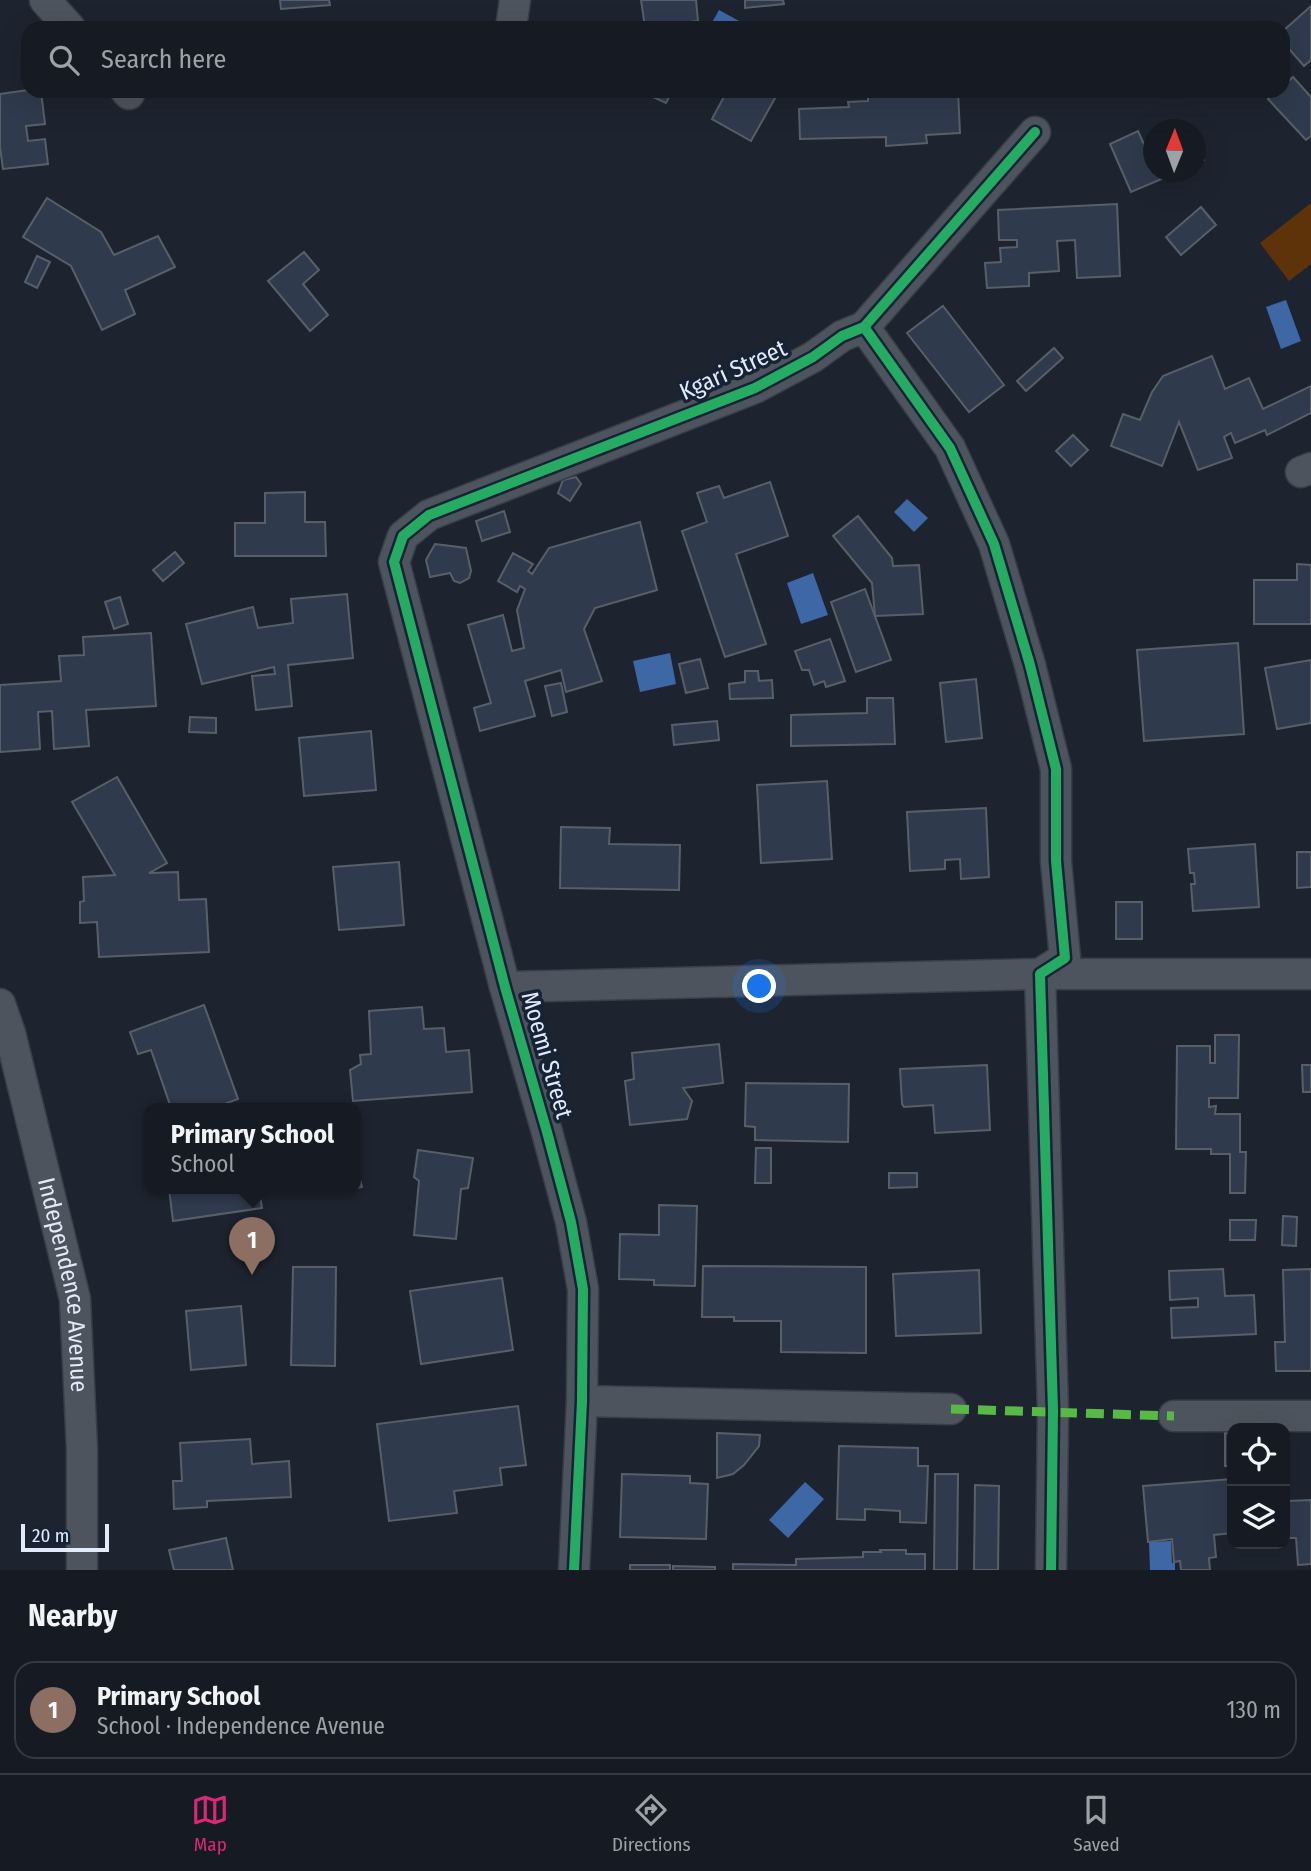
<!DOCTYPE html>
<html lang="en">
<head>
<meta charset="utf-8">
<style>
  :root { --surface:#161b23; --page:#232830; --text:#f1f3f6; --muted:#9ea1a6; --line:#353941; --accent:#db2777 }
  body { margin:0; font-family:"Fira Sans Condensed",sans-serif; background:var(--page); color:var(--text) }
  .controls { position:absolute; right:21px; bottom:21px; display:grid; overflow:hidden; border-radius:14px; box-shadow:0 7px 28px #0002 }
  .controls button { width:63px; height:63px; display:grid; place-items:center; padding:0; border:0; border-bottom:2px solid var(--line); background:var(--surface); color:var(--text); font:35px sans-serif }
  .compass { position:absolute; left:1143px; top:119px; width:63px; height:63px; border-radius:50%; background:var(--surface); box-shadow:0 7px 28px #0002; rotate:1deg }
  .scale { position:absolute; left:21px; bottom:18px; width:88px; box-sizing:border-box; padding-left:7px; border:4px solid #e2ebf9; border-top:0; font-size:19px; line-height:24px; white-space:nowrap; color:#e2ebf9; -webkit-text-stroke:5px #162336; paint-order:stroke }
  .you { position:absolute; left:760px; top:987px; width:24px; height:24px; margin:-18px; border:5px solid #fff; border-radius:50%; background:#1a73e8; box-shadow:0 0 0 10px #1a73e833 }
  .badge { display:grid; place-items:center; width:46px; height:46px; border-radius:50%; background:var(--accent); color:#fff; font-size:23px; font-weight:700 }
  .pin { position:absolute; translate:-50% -58px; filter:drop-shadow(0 2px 4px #0008) }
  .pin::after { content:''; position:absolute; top:37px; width:24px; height:21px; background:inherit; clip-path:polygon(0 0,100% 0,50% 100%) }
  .popup { position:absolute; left:144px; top:1103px; width:217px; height:91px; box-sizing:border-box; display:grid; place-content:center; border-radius:14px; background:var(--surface); filter:drop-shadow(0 2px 5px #0005); font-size:23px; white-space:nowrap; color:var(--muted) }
  .popup b { font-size:26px; color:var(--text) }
  .popup::after { content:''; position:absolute; left:50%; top:100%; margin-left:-14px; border:14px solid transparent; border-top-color:var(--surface) }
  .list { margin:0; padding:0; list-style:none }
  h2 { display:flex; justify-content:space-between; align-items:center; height:91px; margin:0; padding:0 28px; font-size:30px }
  h2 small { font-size:23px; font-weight:400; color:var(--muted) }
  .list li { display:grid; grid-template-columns:46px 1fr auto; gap:21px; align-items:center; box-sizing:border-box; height:98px; margin:0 14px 14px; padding:0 14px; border:2px solid var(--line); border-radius:21px }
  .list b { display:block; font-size:26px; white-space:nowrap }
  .list p { margin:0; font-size:23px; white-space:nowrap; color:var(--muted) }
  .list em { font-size:23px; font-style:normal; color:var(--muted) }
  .icon { flex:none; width:38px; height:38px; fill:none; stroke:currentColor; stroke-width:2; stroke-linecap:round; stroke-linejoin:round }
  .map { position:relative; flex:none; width:1311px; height:1570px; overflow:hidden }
  .search { position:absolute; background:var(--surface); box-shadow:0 7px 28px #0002; left:21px; right:21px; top:21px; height:77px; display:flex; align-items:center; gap:18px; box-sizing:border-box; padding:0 24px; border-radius:21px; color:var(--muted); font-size:26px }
  .sheet { height:203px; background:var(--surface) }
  nav { display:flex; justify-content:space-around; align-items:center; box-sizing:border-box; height:98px; border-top:2px solid var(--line); background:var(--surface); font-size:19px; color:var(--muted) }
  nav a { display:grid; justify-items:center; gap:4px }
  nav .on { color:var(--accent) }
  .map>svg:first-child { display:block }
  .green { fill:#5f3309 }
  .water { fill:#3e67a6 }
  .building { fill:#2f3a4c; stroke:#585f69; stroke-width:2 }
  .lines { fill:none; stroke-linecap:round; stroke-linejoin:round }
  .minor-casing { stroke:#383e48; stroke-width:33 }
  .minor { stroke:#4e545d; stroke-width:30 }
  .quiet { stroke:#58b947; stroke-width:9; stroke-dasharray:18 9; stroke-linecap:butt }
  .cycleway-casing { stroke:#162336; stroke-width:15 }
  .cycleway { stroke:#26ab63; stroke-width:10 }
  .labels { text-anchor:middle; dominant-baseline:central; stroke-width:7; stroke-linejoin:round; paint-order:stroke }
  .street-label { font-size:24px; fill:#e2ebf9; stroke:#162336 }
</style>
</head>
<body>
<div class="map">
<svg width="1311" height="1570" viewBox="0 0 1311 1570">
  <rect width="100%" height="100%" fill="#1d242f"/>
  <polygon class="green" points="1311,203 1311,264 1289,281 1260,243"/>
  <g class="water">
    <polygon points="719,10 741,22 738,28 709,28"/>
    <polygon points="1286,300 1301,341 1281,349 1266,307"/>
    <polygon points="907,499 928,518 914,532 894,512"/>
    <polygon points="813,573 828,615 801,624 787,583"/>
    <polygon points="670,653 676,684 640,692 633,661"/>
    <polygon points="805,1482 824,1499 788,1538 769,1520"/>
    <polygon points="1171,1541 1172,1563 1175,1563 1175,1570 1150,1570 1149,1542"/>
  </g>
  <g class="building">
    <polygon points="280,0 329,0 330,5 281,9"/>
    <polygon points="641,0 696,0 698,21 645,27"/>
    <polygon points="745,0 783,0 784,4 745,8"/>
    <polygon points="1311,6 1311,60 1304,66 1283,42 1283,31"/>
    <polygon points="1293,77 1311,97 1311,136 1306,140 1268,99 1277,91 1283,91 1283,86"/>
    <polygon points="28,90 41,91 45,124 26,126 28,141 45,139 48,164 3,169 0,147 0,94"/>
    <polygon points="640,91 672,91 666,103"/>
    <polygon points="727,91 779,91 751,141 712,119"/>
    <polygon points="844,91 922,91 922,93 958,91 960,133 926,135 927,143 886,146 886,137 800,139 799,109 849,107 848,102 868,101 868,94 845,95"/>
    <polygon points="1138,131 1147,151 1154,148 1154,172 1178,172 1131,192 1110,144"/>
    <polygon points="1196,141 1204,160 1196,164"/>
    <polygon points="47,198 101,232 114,255 158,236 175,267 125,290 135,314 102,330 71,266 23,237"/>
    <polygon points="1117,204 1120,276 1077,278 1075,240 1057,241 1059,271 1029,273 1029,286 987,288 985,263 1001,262 1000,248 1017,247 1017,240 999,240 998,210"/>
    <polygon points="1201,207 1216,225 1181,255 1166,237"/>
    <polygon points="304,252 319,270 303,284 328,315 310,331 268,281"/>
    <polygon points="37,256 50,262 37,288 25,282"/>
    <polygon points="943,306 1004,385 969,412 907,333"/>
    <polygon points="1054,348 1063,358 1026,391 1017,381"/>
    <polygon points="1212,356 1225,389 1249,378 1263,409 1311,386 1311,413 1267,435 1265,430 1235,443 1231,433 1224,437 1232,458 1198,470 1179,422 1162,466 1111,446 1123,414 1140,420 1152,392 1163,376"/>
    <polygon points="1073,435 1088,450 1071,466 1056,451"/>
    <polygon points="576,477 581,484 570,501 558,493 563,480"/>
    <polygon points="770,482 788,536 736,554 766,644 725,657 682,531 707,522 697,493 719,486 724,498"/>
    <polygon points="305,492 305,522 325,522 326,556 235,556 235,523 265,523 265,493"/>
    <polygon points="504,511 510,532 482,541 476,521"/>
    <polygon points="858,516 892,558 893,566 919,565 923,614 875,616 872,583 833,536"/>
    <polygon points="640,522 657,590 595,608 584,629 602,681 566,692 561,670 525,681 535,716 480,731 474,708 491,703 468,625 503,615 512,651 524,648 517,610 525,589 520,586 517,592 498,581 513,553 533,564 528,571 532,574 549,548"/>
    <polygon points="435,544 466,548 471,571 469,578 460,583 454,581 450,573 430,577 426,560"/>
    <polygon points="175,552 184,563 163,581 153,570"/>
    <polygon points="1297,564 1311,565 1311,624 1254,624 1254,580 1297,580"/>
    <polygon points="865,589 891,660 856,672 831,602"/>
    <polygon points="347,594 353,658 288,665 292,706 256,710 252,676 275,674 274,667 202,684 186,624 253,607 258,628 293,623 291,599"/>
    <polygon points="120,597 128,624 114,629 105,602"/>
    <polygon points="151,633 156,706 86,710 89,746 54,749 52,711 38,712 40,749 0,752 0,685 61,681 59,656 84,655 83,637"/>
    <polygon points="830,639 845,681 826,687 824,681 814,685 809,670 802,670 795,651"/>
    <polygon points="1238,643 1244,734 1144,741 1137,650"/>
    <polygon points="700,659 708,688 686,693 679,664"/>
    <polygon points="1311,660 1311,723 1277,729 1265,668"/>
    <polygon points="745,671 758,671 759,681 772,680 773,698 730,699 729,684 745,682"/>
    <polygon points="976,679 982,738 946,742 940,683"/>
    <polygon points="561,683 567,712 552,716 545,686"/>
    <polygon points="867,698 893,698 895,744 791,746 791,715 867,713"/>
    <polygon points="190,717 216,718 216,733 189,732"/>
    <polygon points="717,721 719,740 674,745 672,725"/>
    <polygon points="371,731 376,790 304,796 299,738"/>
    <polygon points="117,777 167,863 149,873 178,872 179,900 206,899 209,952 99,957 97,922 80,923 80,902 84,901 83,877 115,875 72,802"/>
    <polygon points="827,781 832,859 761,863 757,785"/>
    <polygon points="986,808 989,877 961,879 960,859 945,860 945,869 910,871 907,812"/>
    <polygon points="561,827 610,828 609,844 680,845 679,890 560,888"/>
    <polygon points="1255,844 1259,907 1193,911 1191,884 1195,884 1194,873 1190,873 1188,849"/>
    <polygon points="1297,852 1311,852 1311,887 1297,888"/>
    <polygon points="399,862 404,925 339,930 333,867"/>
    <rect x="1116" y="902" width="26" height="37"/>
    <polygon points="204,1005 238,1099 211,1109 159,1109 170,1105 151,1050 138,1054 130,1032"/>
    <polygon points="422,1007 424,1029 444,1028 446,1052 469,1050 472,1092 353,1101 350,1070 361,1064 360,1055 371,1054 369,1011"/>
    <polygon points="1215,1035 1239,1035 1238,1098 1209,1098 1209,1107 1216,1106 1215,1114 1240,1114 1240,1152 1246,1152 1245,1193 1230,1193 1230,1154 1211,1154 1211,1149 1176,1149 1177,1046 1210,1046 1210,1063 1215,1063"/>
    <polygon points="719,1044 723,1083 683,1088 692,1101 687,1119 630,1125 625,1081 634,1079 632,1053"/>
    <polygon points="987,1065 990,1130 935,1133 933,1105 904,1107 902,1104 900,1069"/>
    <polygon points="1302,1065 1311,1065 1311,1092 1303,1092"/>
    <polygon points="746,1083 849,1084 848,1142 755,1140 755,1127 745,1126"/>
    <polygon points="756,1148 771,1148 771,1183 755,1183"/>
    <polygon points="418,1150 473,1158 468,1188 461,1189 456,1239 414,1235 419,1181 414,1177"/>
    <polygon points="355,1161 362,1187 355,1188"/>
    <polygon points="889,1173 917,1173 917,1187 889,1188"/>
    <polygon points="169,1189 259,1189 262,1208 173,1221"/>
    <polygon points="659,1205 697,1206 695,1286 654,1285 654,1280 619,1279 620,1234 659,1235"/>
    <polygon points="1283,1216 1297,1217 1296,1246 1282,1245"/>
    <polygon points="1230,1220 1256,1220 1255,1240 1230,1240"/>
    <polygon points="703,1266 866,1267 866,1353 781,1352 781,1321 734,1321 734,1317 702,1317"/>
    <polygon points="293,1267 336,1267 335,1366 291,1365"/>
    <polygon points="1223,1269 1225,1296 1254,1295 1256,1334 1172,1338 1171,1308 1198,1307 1198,1298 1170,1300 1169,1271"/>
    <polygon points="1311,1269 1311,1371 1276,1371 1275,1342 1285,1342 1283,1270"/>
    <polygon points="979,1270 981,1333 896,1336 893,1274"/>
    <polygon points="502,1278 513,1350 421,1364 410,1291"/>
    <polygon points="241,1306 246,1365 191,1370 186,1311"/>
    <polygon points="518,1406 526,1465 500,1468 502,1485 454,1491 457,1513 389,1521 377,1424"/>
    <polygon points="717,1433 760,1435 759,1446 744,1465 733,1474 717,1478"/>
    <rect x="1225" y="1433" width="7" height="33"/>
    <polygon points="250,1439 252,1464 289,1461 291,1497 207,1501 207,1507 174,1509 173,1481 182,1481 180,1443"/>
    <polygon points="839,1446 918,1448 918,1466 928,1466 926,1523 900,1522 900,1511 865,1509 865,1520 837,1519"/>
    <polygon points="622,1474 690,1476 690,1483 708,1484 706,1539 620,1537"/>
    <polygon points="935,1474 958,1474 957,1570 934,1570"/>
    <polygon points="1232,1479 1232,1533 1214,1535 1216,1557 1209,1558 1210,1570 1181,1570 1180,1561 1174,1562 1172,1539 1148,1542 1143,1486"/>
    <polygon points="975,1485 999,1486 998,1570 974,1570"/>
    <polygon points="1311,1500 1311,1564 1298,1565 1296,1538 1289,1538 1287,1501"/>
    <polygon points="226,1538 233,1570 174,1570 169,1550"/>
    <polygon points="880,1550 906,1550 906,1554 925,1554 925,1570 733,1570 733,1564 796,1565 796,1559 863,1557 863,1552 881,1552"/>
    <rect x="630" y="1565" width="40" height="5"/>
    <polygon points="673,1566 715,1567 715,1570 673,1570"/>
  </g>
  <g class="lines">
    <defs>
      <g id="minor">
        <polyline points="45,0 70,28"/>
        <polyline points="511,28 515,0"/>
        <polyline points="126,91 129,94"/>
        <polyline points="864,327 950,448 994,544 1030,665 1056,769 1056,861 1065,958 1040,974 1053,1411 1051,1570"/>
        <polyline points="1301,472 1311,468"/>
        <polyline points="505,987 1040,974 1311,974"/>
        <path id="s1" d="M0,1004L10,1033L75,1299L82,1449V1570"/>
        <polyline points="582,1401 951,1409"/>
        <polyline points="1174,1416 1311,1416"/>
        <polyline points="574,1570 582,1401 583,1289 571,1222 547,1132 505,987 394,562 403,536 429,515 755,388 813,357 842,336 864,327 1035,132"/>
      </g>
    </defs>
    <use href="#minor" class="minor-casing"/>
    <use href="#minor" class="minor"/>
    <polyline class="quiet" points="951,1409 1174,1416"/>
    <defs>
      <g id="cycleway">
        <polyline points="864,327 950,448 994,544 1030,665 1056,769 1056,861 1065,958 1040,974 1053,1411 1051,1570"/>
        <polyline points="574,1570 582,1401 583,1289 571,1222 547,1132 505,987 394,562 403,536 429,515 755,388 813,357 842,336 864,327 1035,132"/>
      </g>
    </defs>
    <use href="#cycleway" class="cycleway-casing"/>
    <use href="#cycleway" class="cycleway"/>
  </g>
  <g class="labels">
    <g class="street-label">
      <text transform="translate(733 370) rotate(-24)">Kgari Street</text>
      <text transform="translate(547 1055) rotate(74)">Moemi Street</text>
      <text stroke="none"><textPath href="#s1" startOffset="289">Independence Avenue</textPath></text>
    </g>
  </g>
</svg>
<div class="controls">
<button><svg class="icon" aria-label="locate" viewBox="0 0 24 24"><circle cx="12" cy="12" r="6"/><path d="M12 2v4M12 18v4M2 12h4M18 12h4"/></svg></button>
<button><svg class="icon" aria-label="layers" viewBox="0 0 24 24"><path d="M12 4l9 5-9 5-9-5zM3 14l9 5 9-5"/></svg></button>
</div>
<svg class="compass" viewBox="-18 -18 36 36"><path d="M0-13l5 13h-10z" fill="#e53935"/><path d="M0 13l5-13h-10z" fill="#9ea1a6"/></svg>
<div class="scale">20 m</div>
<div class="you"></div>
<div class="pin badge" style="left:252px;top:1275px;background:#8d6e63">1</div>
<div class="popup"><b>Primary School</b>School</div>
<div class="search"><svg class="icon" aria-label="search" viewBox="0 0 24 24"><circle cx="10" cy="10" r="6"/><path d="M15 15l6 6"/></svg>Search here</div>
</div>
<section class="sheet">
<h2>Nearby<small></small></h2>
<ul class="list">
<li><span class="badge" style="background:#8d6e63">1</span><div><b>Primary School</b><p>School · Independence Avenue</p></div><em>130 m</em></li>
</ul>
</section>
<nav>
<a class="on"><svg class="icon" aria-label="map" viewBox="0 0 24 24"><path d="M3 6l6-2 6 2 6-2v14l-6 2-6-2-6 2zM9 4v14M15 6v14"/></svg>Map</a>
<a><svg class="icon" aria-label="directions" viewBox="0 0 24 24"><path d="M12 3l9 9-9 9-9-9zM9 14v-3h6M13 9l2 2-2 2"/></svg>Directions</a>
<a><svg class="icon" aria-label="saved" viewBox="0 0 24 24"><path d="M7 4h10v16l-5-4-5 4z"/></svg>Saved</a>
</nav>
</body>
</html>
